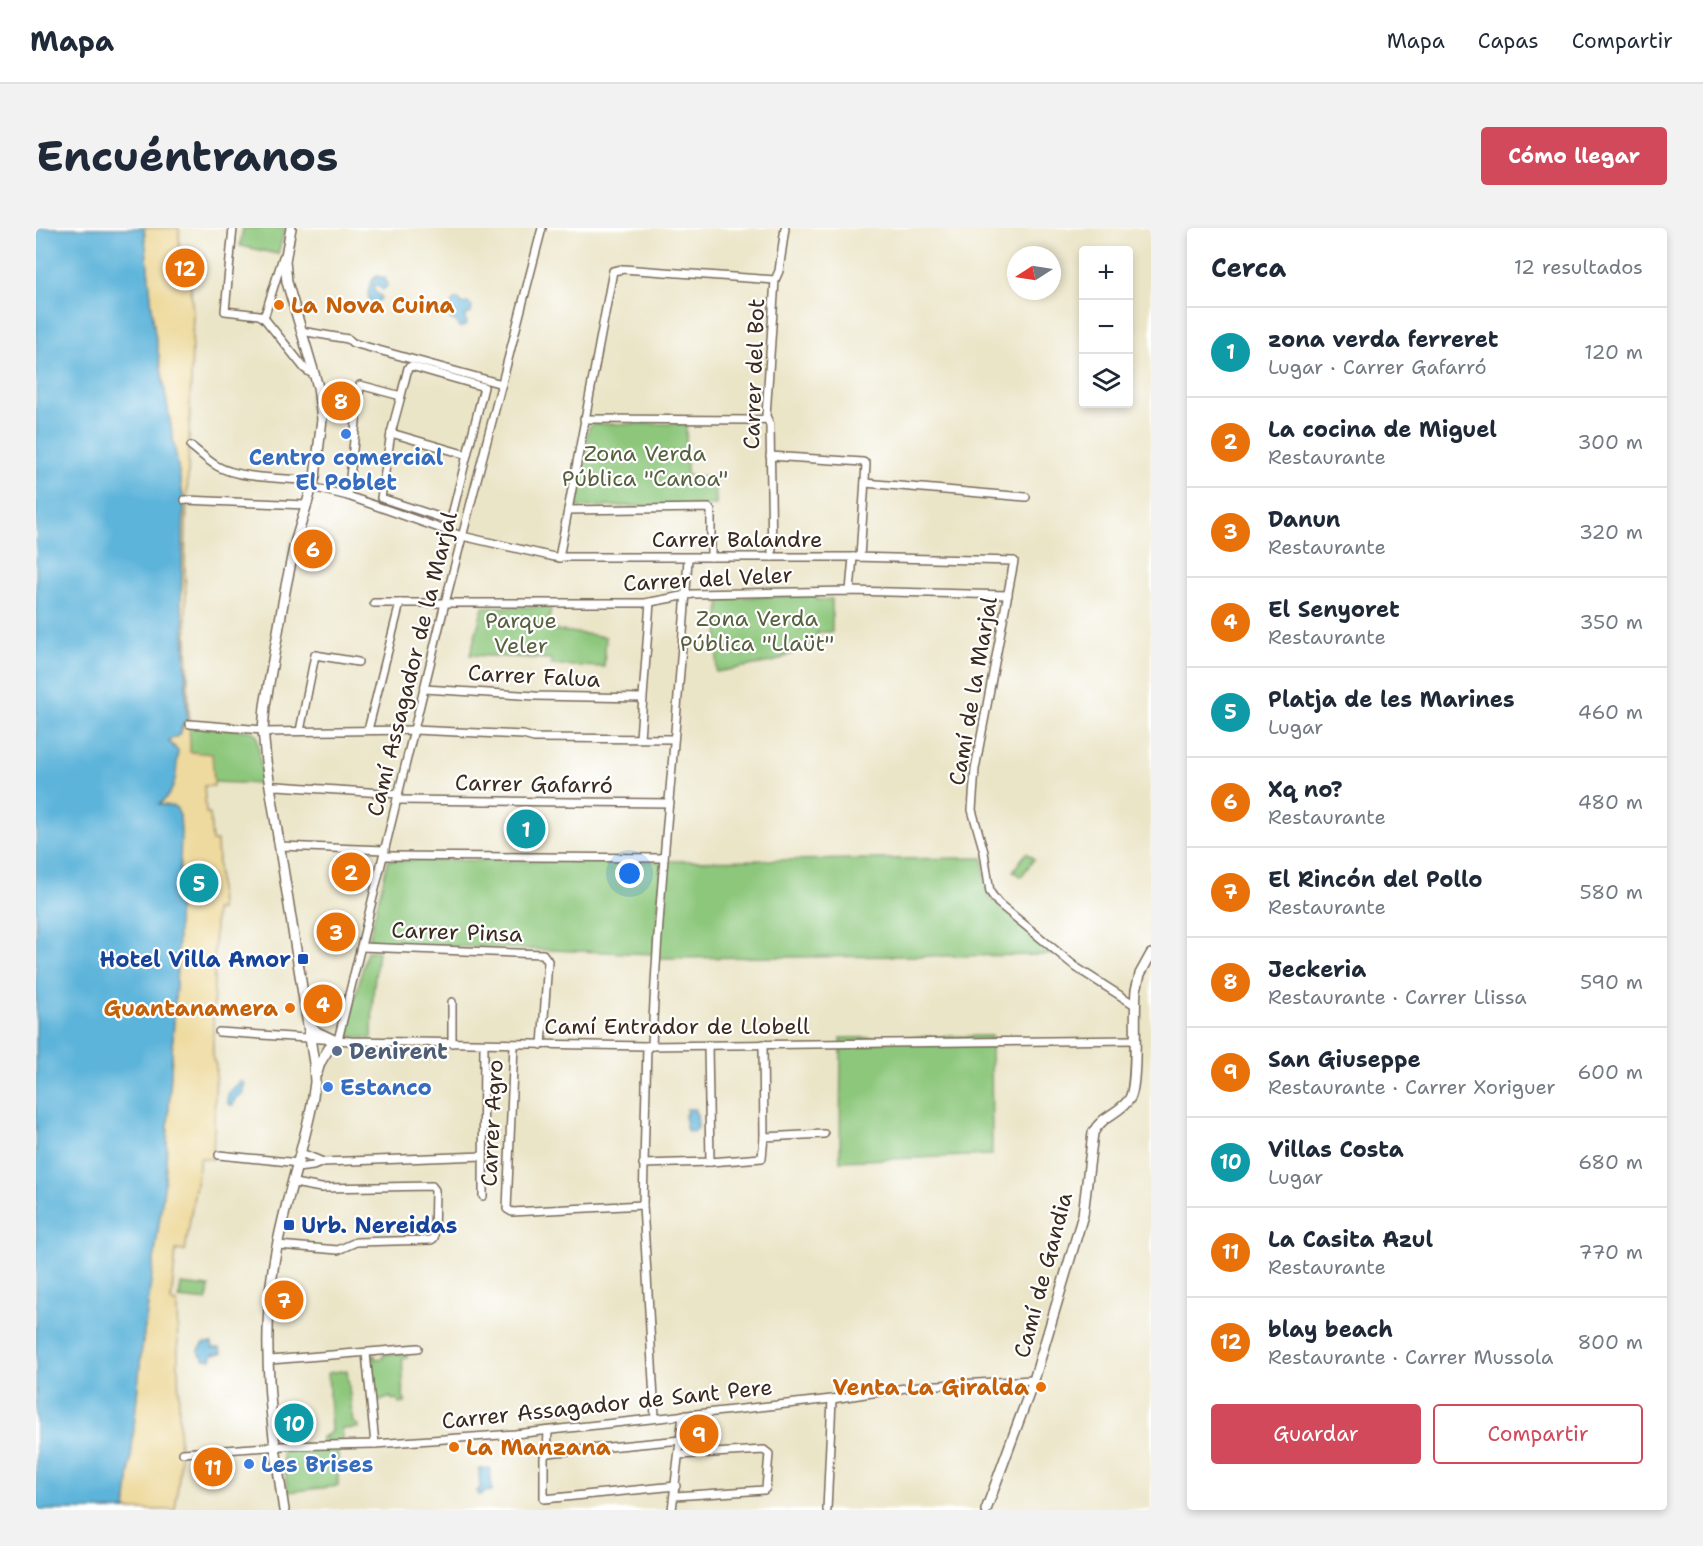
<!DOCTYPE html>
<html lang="es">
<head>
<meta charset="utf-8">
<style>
  :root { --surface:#fff; --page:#f2f2f3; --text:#1f2937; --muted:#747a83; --line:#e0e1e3; --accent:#d1495b }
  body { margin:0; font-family:"Shantell Sans",sans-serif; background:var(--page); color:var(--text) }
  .controls { position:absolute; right:18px; top:18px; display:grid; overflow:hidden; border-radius:6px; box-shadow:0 3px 9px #0003 }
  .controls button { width:54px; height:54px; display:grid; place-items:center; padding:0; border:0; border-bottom:2px solid var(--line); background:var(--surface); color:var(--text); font:30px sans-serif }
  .compass { position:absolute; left:971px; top:18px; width:54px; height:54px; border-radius:50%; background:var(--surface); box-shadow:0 3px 9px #0003; rotate:258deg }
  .you { position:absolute; left:594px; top:646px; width:21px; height:21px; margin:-15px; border:4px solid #fff; border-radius:50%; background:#1a73e8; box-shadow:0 0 0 9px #1a73e833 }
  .badge { display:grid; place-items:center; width:39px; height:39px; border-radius:50%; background:var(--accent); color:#fff; font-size:20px; font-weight:700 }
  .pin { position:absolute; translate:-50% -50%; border:3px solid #fff; box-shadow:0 2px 6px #0006 }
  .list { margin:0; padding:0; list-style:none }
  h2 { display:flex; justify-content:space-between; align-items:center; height:78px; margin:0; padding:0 24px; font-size:26px }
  h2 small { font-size:20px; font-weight:400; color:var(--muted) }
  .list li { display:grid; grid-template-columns:39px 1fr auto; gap:18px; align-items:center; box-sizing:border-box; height:90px; padding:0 24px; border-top:2px solid var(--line) }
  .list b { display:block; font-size:22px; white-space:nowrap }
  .list p { margin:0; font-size:20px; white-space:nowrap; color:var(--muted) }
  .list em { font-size:20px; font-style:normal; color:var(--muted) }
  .actions { display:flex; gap:12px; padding:18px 24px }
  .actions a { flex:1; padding:14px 0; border:2px solid var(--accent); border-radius:6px; text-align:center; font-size:21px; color:var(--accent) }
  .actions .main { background:var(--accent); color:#fff }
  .icon { flex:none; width:33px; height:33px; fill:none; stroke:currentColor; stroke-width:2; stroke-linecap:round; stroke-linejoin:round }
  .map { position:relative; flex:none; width:1115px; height:1282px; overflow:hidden; border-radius:6px }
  header { display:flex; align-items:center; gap:36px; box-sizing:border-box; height:84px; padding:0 30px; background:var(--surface); border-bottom:2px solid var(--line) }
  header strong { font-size:28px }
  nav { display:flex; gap:33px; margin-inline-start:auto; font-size:21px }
  .intro { display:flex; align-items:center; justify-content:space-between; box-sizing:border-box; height:144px; padding:0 36px }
  h1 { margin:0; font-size:42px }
  .button { padding:15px 27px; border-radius:6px; background:var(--accent); color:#fff; font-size:21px; font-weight:700 }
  main { display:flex; gap:36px; padding:0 36px }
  aside { flex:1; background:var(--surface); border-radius:6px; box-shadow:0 3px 9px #0003 }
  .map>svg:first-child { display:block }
  .green { fill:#8dc77c; stroke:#64784d; stroke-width:1.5 }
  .sand { fill:#eeda9e; stroke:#94825e; stroke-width:1.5 }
  .water { fill:#5db4da; stroke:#4c6f7c; stroke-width:1.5 }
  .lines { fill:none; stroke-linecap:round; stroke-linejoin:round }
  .minor-casing { stroke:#796b5a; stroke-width:10 }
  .major-casing { stroke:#796b5a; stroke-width:12 }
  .minor { stroke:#fff; stroke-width:7 }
  .major { stroke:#fff; stroke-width:9 }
  .food-dot { fill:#e8710a; stroke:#fff; stroke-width:2 }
  .shop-dot { fill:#3f7fe0; stroke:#fff; stroke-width:2 }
  .transit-dot { fill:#1a4fb4; stroke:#fff; stroke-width:2 }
  .service-dot { fill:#5c6f8a; stroke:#fff; stroke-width:2 }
  .labels { text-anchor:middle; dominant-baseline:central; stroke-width:4.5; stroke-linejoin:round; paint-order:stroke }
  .food-label { font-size:22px; font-weight:bold; fill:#c56008; stroke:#fff; text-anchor:start }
  .street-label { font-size:22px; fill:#3b2a1e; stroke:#fff }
  .park-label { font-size:22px; fill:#58613f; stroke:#fff }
  .shop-label { font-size:22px; font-weight:bold; fill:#366cbe; stroke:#fff; text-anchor:start }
  .transit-label { font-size:22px; font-weight:bold; fill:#164399; stroke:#fff; text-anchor:end }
  .service-label { font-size:22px; font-weight:bold; fill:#4e5e75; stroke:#fff; text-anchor:start }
</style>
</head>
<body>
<header>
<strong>Mapa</strong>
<nav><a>Mapa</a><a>Capas</a><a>Compartir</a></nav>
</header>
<div class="intro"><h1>Encuéntranos</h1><a class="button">Cómo llegar</a></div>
<main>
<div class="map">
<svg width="1115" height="1282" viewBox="0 0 1115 1282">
  <rect width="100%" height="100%" fill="#fff"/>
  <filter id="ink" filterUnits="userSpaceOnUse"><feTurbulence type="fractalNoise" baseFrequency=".0167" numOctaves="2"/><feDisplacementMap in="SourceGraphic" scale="12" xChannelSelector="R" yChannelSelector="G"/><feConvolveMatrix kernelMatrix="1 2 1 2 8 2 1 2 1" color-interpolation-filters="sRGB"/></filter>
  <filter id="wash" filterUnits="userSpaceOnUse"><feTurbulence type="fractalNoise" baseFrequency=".008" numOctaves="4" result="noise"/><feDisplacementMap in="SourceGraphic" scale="24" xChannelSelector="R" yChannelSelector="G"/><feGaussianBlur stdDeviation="1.35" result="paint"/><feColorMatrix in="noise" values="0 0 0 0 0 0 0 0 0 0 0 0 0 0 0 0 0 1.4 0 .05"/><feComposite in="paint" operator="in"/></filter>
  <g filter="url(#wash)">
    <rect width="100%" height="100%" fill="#ebe5c8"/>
    <g class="green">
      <polygon points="207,0 249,0 242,26 204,18"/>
      <polygon points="557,196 650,196 651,248 679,248 680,277 539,279 553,199"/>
      <polygon points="780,367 781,372 796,371 796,404 781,404 782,413 740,433 680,444 684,370"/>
      <polygon points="447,379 515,379 512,401 570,409 568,439 515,437 515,431 434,427"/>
      <polygon points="153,498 216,503 221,507 227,556 177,554 176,526 154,524"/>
      <polygon points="990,625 998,631 985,649 977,643"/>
      <polygon points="947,630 949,658 955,671 1022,727 621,730 631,633"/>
      <polygon points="352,632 626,633 618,726 332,715"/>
      <polygon points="331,723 342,723 337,767 336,809 335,811 313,808 310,806"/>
      <polygon points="955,808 956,927 804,933 805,810"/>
      <polygon points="145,1056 173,1059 171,1073 143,1070"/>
      <path d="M370,1125L371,1130H367C365,1146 369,1156 367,1171L369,1172V1175L363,1176L361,1171L356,1172L355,1169L338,1175L335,1129L339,1127V1131L347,1130V1127Z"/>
      <polygon points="311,1142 317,1194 323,1198 323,1200 306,1201 307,1214 286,1214 286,1209 290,1209 288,1207 291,1208 295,1202 292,1145"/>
      <polygon points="302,1220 302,1258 252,1264 246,1225 248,1222"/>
    </g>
    <path class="sand" d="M108,0H143L144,40L153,41L157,85L149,337L154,524L176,526L178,558H168L170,585L174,586L176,613H181L184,682H179L177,811V831L180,837L177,931L164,930L149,1023L140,1022L135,1074L141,1075L144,1240L139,1282H90L105,1127L129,952L141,737L144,588L122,576L139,519L132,513L143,507C148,499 151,490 151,481L148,392L145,376L148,274L118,100Z"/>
    <g class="water">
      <path d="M0,0H108L118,100L148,274L145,376L148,392L151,491L147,496L143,507L132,513L142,523C140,543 142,564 123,576L140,579L144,588L145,603L141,737L129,952L105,1127L90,1282H0Z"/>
      <path d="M341,48L349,50L351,58L347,62L342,57H338V63L346,69L344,72L337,75L333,71C331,63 334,52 341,48Z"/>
      <polygon points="420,71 423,71 425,76 432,75 436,78 435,85 428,88 431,95 427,99 423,99 420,93 415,92 411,85 412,82 415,80 416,74"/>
      <polygon points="205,853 209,856 207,860 208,865 200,870 197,877 194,877 191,874 192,865"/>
      <polygon points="651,881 659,881 659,885 661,886 662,900 657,904 652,903 650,900 649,886 651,886"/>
      <polygon points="168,1115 176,1115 177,1120 184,1120 186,1125 177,1126 175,1131 168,1131 162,1123"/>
      <polygon points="454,1240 456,1263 448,1264 445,1267 443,1267 441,1263 444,1260 443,1241"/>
    </g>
  </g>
  <g filter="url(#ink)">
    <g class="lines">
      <defs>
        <g id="minor">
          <polyline points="197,0 189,83 223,87 228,90"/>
          <polyline points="247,29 228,90 269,141 279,148"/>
          <polyline points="265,103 312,111 317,115 466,156"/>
          <polyline points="548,191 718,192 731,191"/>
          <polyline points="355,205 431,227"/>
          <path d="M155,218C163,224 172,233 181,238C202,251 252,250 278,253"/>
          <polyline points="734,228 827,234 830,236 824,329"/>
          <polyline points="829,255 990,269"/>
          <polyline points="276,259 312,268 426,308 518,329 817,329 978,333 939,541 936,582 948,624 954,664 962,675 1041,740 1099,777"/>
          <polyline points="312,268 324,157 365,168 355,205 345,270 412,292 415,291 448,159 375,138 372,140 365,168"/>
          <polyline points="149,272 270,277"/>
          <polyline points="532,282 673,280 675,283 675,329"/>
          <polyline points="736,329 734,197 730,188 739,52 743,43 749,0"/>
          <polyline points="523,330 577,43 587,41 739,52"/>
          <polyline points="814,363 817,329"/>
          <polyline points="338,375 609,375 657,366 814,363 972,367"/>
          <polyline points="388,461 499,468 606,470"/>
          <polyline points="154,496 227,502"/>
          <polyline points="332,502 364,375"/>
          <polyline points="264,503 279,427 322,434"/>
          <polyline points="227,504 378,502 487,507 498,510 638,511"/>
          <polyline points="604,510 614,374"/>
          <polyline points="234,559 241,558 362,566"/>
          <polyline points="361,572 634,575"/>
          <polyline points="243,618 349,622"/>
          <polyline points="348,628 628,630"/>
          <polyline points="325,719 507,726 512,733 506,817"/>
          <polyline points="183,804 315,813 611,818 1098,812"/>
          <polyline points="302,812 409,375 506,0"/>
          <polyline points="416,815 416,774"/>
          <polyline points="478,817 471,981 476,984 607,977"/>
          <polyline points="672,817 674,934"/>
          <polyline points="611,818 607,977 619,1189"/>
          <path d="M616,818C622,655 643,493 652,330"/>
          <polyline points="728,909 788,906"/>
          <polyline points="265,925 287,934"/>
          <polyline points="183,927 263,935"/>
          <polyline points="607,936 674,934 726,930 728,909 727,816"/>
          <polyline points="261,940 277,938 287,934 447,928"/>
          <polyline points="447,968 448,816"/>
          <polyline points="242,1017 302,1022 320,1014 395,1012 398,1010 399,962 396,958 285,960 258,955"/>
          <polyline points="330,1125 339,1216"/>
          <polyline points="234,1132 382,1120"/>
          <polyline points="512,1203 511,1225 508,1229 508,1271 640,1258"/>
          <polyline points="147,1225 246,1218 339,1216 479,1206 796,1171 883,1158 998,1152"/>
          <polyline points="511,1225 645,1212"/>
          <polyline points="639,1268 728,1262 730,1260 733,1226 728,1222 643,1227"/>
          <polyline points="636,1282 647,1187"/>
          <polyline points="791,1282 796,1171"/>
        </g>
        <g id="major">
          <polyline points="272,795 281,804 298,812 284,835 281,845"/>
          <path d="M248,1282C236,1204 225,1119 237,1041C245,985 265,931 276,876L279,854L278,835L230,533L227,502L229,478L250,358L259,315L279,249L286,191L282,159L251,54L249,33L255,0"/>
          <path d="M950,1282L998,1152L1047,987L1057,905C1065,888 1085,885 1094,870C1102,855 1098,784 1100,762L1104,746L1115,726"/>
        </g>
      </defs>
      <use href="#minor" class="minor-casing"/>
      <use href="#major" class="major-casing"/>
      <use href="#minor" class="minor"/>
      <use href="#major" class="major"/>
    </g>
  </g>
  <g class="food-dot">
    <circle cx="243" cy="77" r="6"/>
    <circle cx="254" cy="780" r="6"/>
    <circle cx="1005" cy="1159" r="6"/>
    <circle cx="418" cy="1219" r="6"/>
  </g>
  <g class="shop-dot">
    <circle cx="310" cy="206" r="6"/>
    <circle cx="292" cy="859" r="6"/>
    <circle cx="213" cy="1236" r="6"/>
  </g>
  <g class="transit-dot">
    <rect x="261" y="725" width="12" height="12" rx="3"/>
    <rect x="247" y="991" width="12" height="12" rx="3"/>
  </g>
  <circle class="service-dot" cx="301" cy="823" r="6"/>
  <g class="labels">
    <g class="food-label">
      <text x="255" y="77">La Nova Cuina</text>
      <text x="242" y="780" text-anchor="end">Guantanamera</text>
      <text x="993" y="1159" text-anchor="end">Venta La Giralda</text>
      <text x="430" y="1219">La Manzana</text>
    </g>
    <g class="street-label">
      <text transform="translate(718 146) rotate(-88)">Carrer del Bot</text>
      <text x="701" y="311">Carrer Balandre</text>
      <text transform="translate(672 351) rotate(-3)">Carrer del Veler</text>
      <text transform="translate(376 436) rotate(-76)">Camí Assagador de la Marjal</text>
      <text transform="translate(498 448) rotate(3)">Carrer Falua</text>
      <text transform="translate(937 463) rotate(-80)">Camí de la Marjal</text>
      <text transform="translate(498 556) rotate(1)">Carrer Gafarró</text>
      <text transform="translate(421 704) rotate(2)">Carrer Pinsa</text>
      <text x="641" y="798">Camí Entrador de Llobell</text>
      <text transform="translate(456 895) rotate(-87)">Carrer Agro</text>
      <text transform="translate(1007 1047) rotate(-75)">Camí de Gandia</text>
      <text transform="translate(571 1176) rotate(-6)">Carrer Assagador de Sant Pere</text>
    </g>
    <g class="park-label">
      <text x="609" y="225">Zona Verda<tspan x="609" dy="25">Pública "Canoa"</tspan></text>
      <text x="721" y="390">Zona Verda<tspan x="721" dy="25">Pública "Llaüt"</tspan></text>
      <text x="485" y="392">Parque<tspan x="485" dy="25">Veler</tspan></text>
    </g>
    <g class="shop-label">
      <text x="310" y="229" text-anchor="middle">Centro comercial<tspan x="310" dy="25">El Poblet</tspan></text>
      <text x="304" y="859">Estanco</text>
      <text x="225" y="1236">Les Brises</text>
    </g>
    <g class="transit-label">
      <text x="255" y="731">Hotel Villa Amor</text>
      <text x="265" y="997" text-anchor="start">Urb. Nereidas</text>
    </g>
    <g class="service-label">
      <text x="313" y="823">Denirent</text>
    </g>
  </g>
</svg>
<div class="controls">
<button>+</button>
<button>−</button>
<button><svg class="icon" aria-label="layers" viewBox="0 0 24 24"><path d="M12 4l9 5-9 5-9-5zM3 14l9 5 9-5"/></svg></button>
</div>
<svg class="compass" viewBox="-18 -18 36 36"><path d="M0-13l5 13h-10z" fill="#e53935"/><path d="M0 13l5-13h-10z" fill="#747a83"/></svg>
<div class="you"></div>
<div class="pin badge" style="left:490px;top:601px;background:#0f9aa8">1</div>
<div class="pin badge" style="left:315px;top:644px;background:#e8710a">2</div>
<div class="pin badge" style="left:300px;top:704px;background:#e8710a">3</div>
<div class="pin badge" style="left:287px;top:776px;background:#e8710a">4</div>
<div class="pin badge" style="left:163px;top:655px;background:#0f9aa8">5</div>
<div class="pin badge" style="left:277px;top:321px;background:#e8710a">6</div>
<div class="pin badge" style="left:248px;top:1072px;background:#e8710a">7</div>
<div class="pin badge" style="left:305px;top:173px;background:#e8710a">8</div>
<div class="pin badge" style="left:663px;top:1206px;background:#e8710a">9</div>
<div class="pin badge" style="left:258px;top:1195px;background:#0f9aa8">10</div>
<div class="pin badge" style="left:177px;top:1239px;background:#e8710a">11</div>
<div class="pin badge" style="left:149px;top:40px;background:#e8710a">12</div>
</div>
<aside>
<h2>Cerca<small>12 resultados</small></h2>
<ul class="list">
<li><span class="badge" style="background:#0f9aa8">1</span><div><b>zona verda ferreret</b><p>Lugar · Carrer Gafarró</p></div><em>120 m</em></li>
<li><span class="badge" style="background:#e8710a">2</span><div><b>La cocina de Miguel</b><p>Restaurante</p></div><em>300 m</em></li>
<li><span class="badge" style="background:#e8710a">3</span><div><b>Danun</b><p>Restaurante</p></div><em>320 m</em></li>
<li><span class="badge" style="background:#e8710a">4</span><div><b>El Senyoret</b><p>Restaurante</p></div><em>350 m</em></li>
<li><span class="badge" style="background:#0f9aa8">5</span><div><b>Platja de les Marines</b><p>Lugar</p></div><em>460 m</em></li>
<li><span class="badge" style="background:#e8710a">6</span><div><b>Xq no?</b><p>Restaurante</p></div><em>480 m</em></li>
<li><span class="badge" style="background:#e8710a">7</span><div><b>El Rincón del Pollo</b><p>Restaurante</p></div><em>580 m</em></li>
<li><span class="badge" style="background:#e8710a">8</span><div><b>Jeckeria</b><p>Restaurante · Carrer Llissa</p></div><em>590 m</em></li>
<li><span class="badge" style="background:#e8710a">9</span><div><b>San Giuseppe</b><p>Restaurante · Carrer Xoriguer</p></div><em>600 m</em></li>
<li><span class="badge" style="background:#0f9aa8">10</span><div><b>Villas Costa</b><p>Lugar</p></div><em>680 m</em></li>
<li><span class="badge" style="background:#e8710a">11</span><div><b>La Casita Azul</b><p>Restaurante</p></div><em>770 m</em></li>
<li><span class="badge" style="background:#e8710a">12</span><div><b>blay beach</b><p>Restaurante · Carrer Mussola</p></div><em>800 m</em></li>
</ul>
<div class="actions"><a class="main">Guardar</a><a>Compartir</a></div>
</aside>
</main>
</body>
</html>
